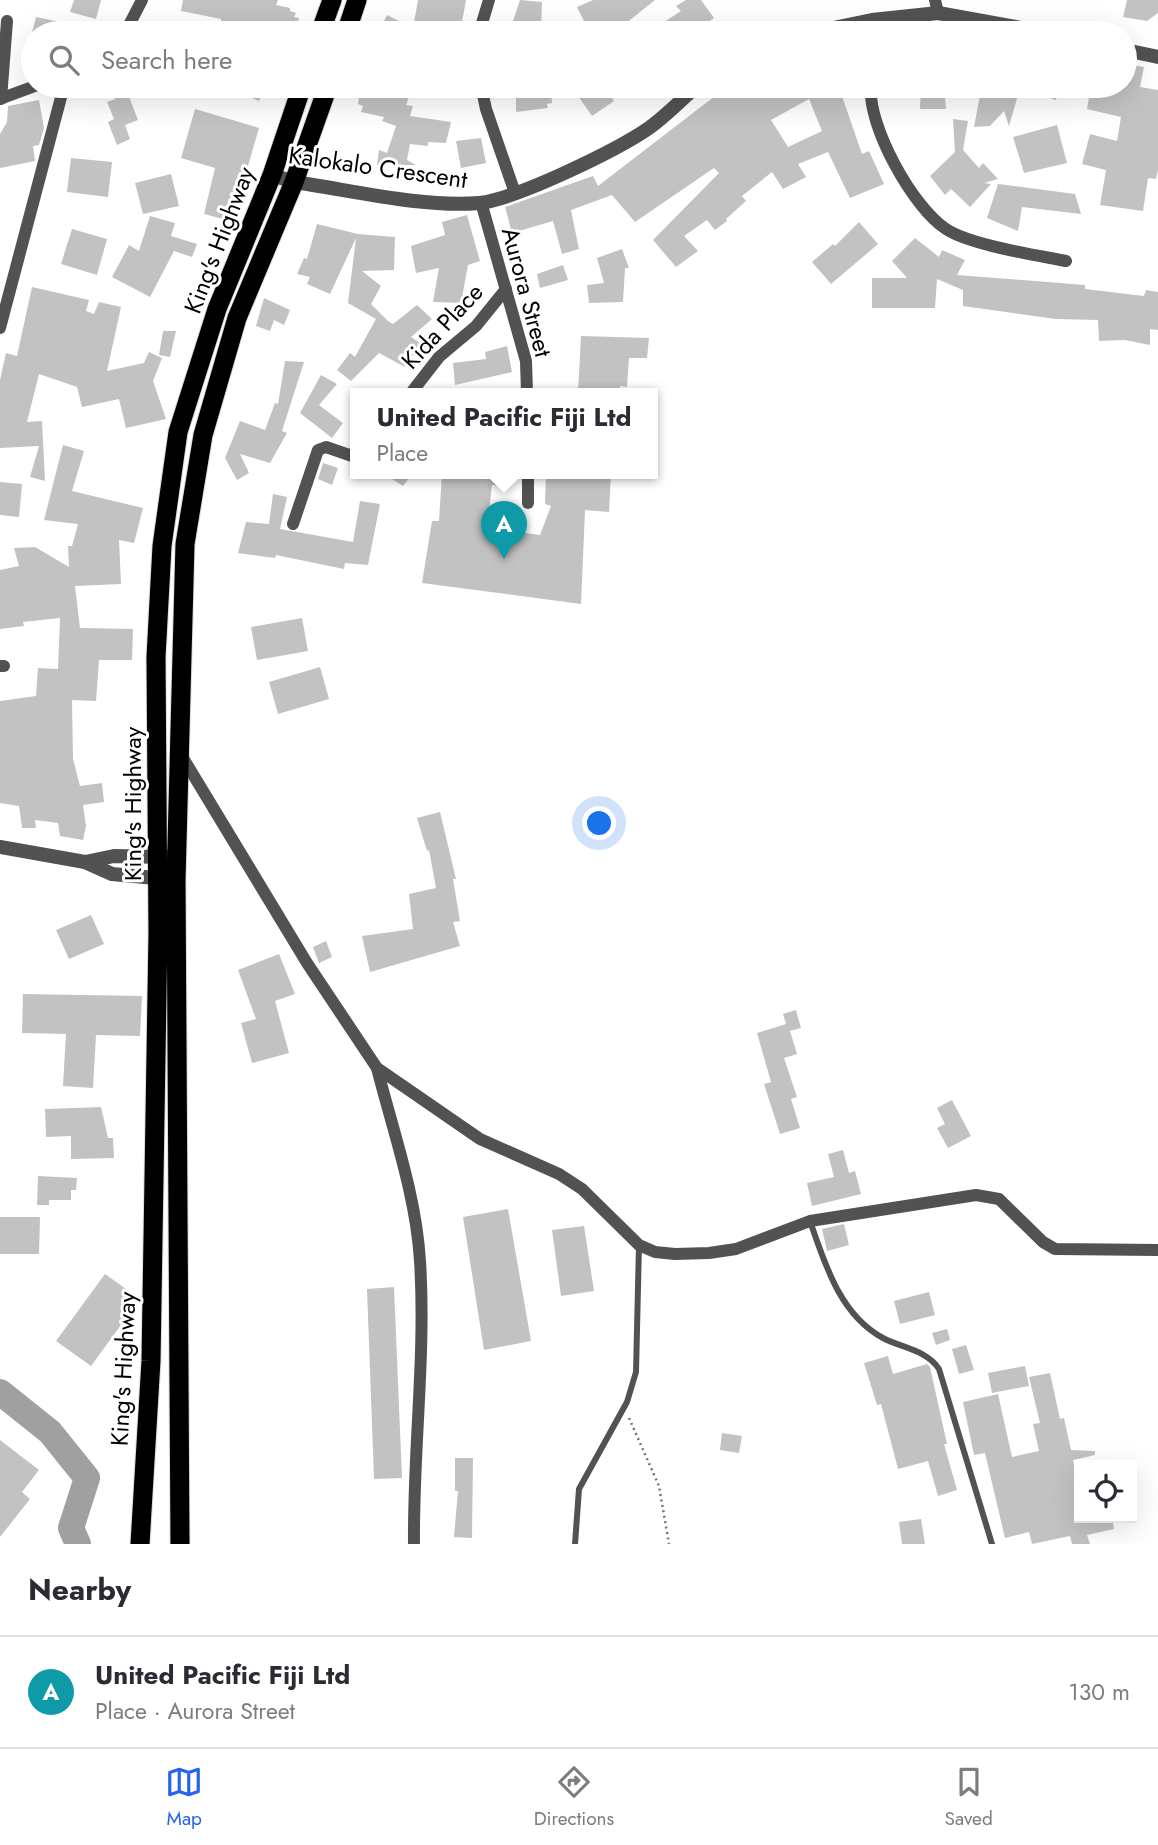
<!DOCTYPE html>
<html lang="en">
<head>
<meta charset="utf-8">
<style>
  :root { --surface:#fff; --page:#f7f7f7; --text:#2b2b33; --muted:#7c7c81; --line:#e1e1e2; --accent:#2563eb }
  body { margin:0; font-family:Jost,sans-serif; background:var(--page); color:var(--text) }
  .controls { position:absolute; right:21px; bottom:21px; display:grid; overflow:hidden; border-radius:0px; box-shadow:0 7px 28px #0002 }
  .controls button { width:63px; height:63px; display:grid; place-items:center; padding:0; border:0; border-bottom:2px solid var(--line); background:var(--surface); color:var(--text); font:35px sans-serif }
  .you { position:absolute; left:600px; top:824px; width:24px; height:24px; margin:-18px; border:5px solid #fff; border-radius:50%; background:#1a73e8; box-shadow:0 0 0 10px #1a73e833 }
  .badge { display:grid; place-items:center; width:46px; height:46px; border-radius:50%; background:var(--accent); color:#fff; font-size:23px; font-weight:700 }
  .pin { position:absolute; translate:-50% -58px; filter:drop-shadow(0 2px 4px #0008) }
  .pin::after { content:''; position:absolute; top:37px; width:24px; height:21px; background:inherit; clip-path:polygon(0 0,100% 0,50% 100%) }
  .popup { position:absolute; left:350px; top:388px; width:308px; height:91px; box-sizing:border-box; display:grid; place-content:center; border-radius:0px; background:var(--surface); filter:drop-shadow(0 2px 5px #0005); font-size:23px; white-space:nowrap; color:var(--muted) }
  .popup b { font-size:26px; color:var(--text) }
  .popup::after { content:''; position:absolute; left:50%; top:100%; margin-left:-14px; border:14px solid transparent; border-top-color:var(--surface) }
  .list { margin:0; padding:0; list-style:none }
  h2 { display:flex; justify-content:space-between; align-items:center; height:91px; margin:0; padding:0 28px; font-size:30px }
  h2 small { font-size:23px; font-weight:400; color:var(--muted) }
  .list li { display:grid; grid-template-columns:46px 1fr auto; gap:21px; align-items:center; box-sizing:border-box; height:112px; padding:0 28px; border-top:2px solid var(--line) }
  .list b { display:block; font-size:26px; white-space:nowrap }
  .list p { margin:0; font-size:23px; white-space:nowrap; color:var(--muted) }
  .list em { font-size:23px; font-style:normal; color:var(--muted) }
  .icon { flex:none; width:38px; height:38px; fill:none; stroke:currentColor; stroke-width:2; stroke-linecap:round; stroke-linejoin:round }
  .map { position:relative; flex:none; width:1158px; height:1544px; overflow:hidden }
  .search { position:absolute; background:var(--surface); box-shadow:0 7px 28px #0002; left:21px; right:21px; top:21px; height:77px; display:flex; align-items:center; gap:18px; box-sizing:border-box; padding:0 24px; border-radius:38px; color:var(--muted); font-size:26px }
  .sheet { height:203px; background:var(--surface) }
  nav { display:flex; justify-content:space-around; align-items:center; box-sizing:border-box; height:98px; border-top:2px solid var(--line); background:var(--surface); font-size:19px; color:var(--muted) }
  nav a { display:grid; justify-items:center; gap:4px }
  nav .on { color:var(--accent) }
  .map>svg:first-child { display:block }
  .lines { fill:none; stroke-linecap:round; stroke-linejoin:round }
  .river { stroke:#a0a0a0; stroke-width:26 }
  .building { fill:#c2c2c2; fill-rule:evenodd }
  .trunk-casing { stroke:#dbdbdb; stroke-width:21 }
  .path { stroke:#747474; stroke-width:2.5; stroke-dasharray:2 3.5; stroke-linecap:butt }
  .service { stroke:#525252; stroke-width:6 }
  .minor { stroke:#525252; stroke-width:12 }
  .tertiary { stroke:#525252; stroke-width:14 }
  .trunk { stroke:#000; stroke-width:19 }
  .labels { text-anchor:middle; dominant-baseline:central; stroke-width:6; stroke-linejoin:round; paint-order:stroke }
  .street-label { font-size:24px; fill:#000; stroke:#fff }
</style>
</head>
<body>
<div class="map">
<svg width="1158" height="1544" viewBox="0 0 1158 1544">
  <rect width="100%" height="100%" fill="#fff"/>
  <g class="lines">
    <polyline class="river" points="0,1392 50,1432 87,1478 71,1528 78,1544"/>
  </g>
  <g class="building">
    <polygon points="74,0 101,0 96,19 70,12"/>
    <polygon points="183,0 278,0 276,5 290,8 290,11 296,13 294,17 299,18 295,32 289,33 263,29 263,33 221,33 221,19 181,11"/>
    <polygon points="418,0 466,0 460,33 378,33 387,15 413,28"/>
    <polygon points="520,0 542,2 541,33 509,33"/>
    <polygon points="593,0 655,0 620,28 618,26 603,33 559,33 584,21 577,7"/>
    <polygon points="686,0 701,0 714,18 692,33 647,33 681,11 676,6"/>
    <polygon points="1127,0 1158,0 1158,13 1147,21 1123,17"/>
    <polygon points="36,17 65,23 62,33 32,33"/>
    <polygon points="1132,65 1144,67 1140,87 1158,90 1158,170 1156,179 1148,178 1143,211 1100,205 1106,170 1082,164 1090,134 1117,141 1121,117 1087,109 1091,86 1127,86"/>
    <polygon points="118,86 125,86 138,120 125,125 130,139 117,145 108,122 114,119 107,102 115,99"/>
    <polygon points="222,86 265,86 259,101"/>
    <polygon points="369,86 413,86 406,105 413,106 410,116 451,122 446,143 428,142 428,146 410,144 407,160 416,165 377,165 379,150 387,153 396,126 382,121 384,117 361,112 363,106 358,104 360,91 367,92"/>
    <polygon points="571,86 604,86 614,101 592,116"/>
    <path d="M728,86H796L798,89L804,86H862V89L842,96L862,154L869,151L884,184L850,198L828,152L798,164L806,177L783,189L772,172L742,196L746,201L726,219L727,221L715,230L707,220L684,236L698,251L676,267L653,240L719,173L714,168L635,222L612,195L571,210L579,249L562,254L553,221L512,233L505,207L593,176L598,186ZM809,99L822,131L788,147L771,120Z"/>
    <polygon points="921,86 944,86 946,109 920,109"/>
    <polygon points="959,86 1059,86 1056,100 1020,88 1009,126 1004,111 990,126 974,127 980,95"/>
    <polygon points="551,89 552,103 547,104 548,108 516,112 516,91"/>
    <polygon points="39,100 44,128 39,145 33,146 35,161 0,168 0,134 7,122 8,106"/>
    <polygon points="195,109 259,128 245,176 239,174 227,220 204,214 215,168 181,158"/>
    <polygon points="953,119 968,121 963,150 979,168 983,163 998,179 984,183 991,184 970,207 951,189 945,195 930,176 955,152"/>
    <polygon points="1057,125 1067,163 1024,173 1013,137"/>
    <polygon points="481,138 486,163 461,168 456,141"/>
    <polygon points="71,158 112,162 108,197 67,192"/>
    <polygon points="171,174 179,206 143,214 135,183"/>
    <polygon points="998,184 1075,194 1081,214 1022,207 1018,231 987,218"/>
    <polygon points="467,215 480,261 468,265 461,303 433,302 439,268 416,273 411,246 445,235 442,222"/>
    <polygon points="150,216 175,223 171,236 197,244 192,257 174,251 150,297 112,277 129,245 139,251"/>
    <polygon points="859,222 878,244 831,284 812,262 833,244 835,246"/>
    <polygon points="317,224 358,234 395,237 394,270 362,271 381,286 371,304 388,321 393,324 417,305 432,319 411,337 420,343 405,367 379,353 351,381 337,370 350,353 355,357 376,319 348,303 356,238 330,294 307,284 310,277 297,274 304,258 307,259"/>
    <polygon points="72,229 107,239 97,275 61,264"/>
    <polygon points="915,238 939,257 942,250 965,260 957,275 1085,285 1085,289 1144,296 1146,290 1158,292 1158,330 1150,329 1150,345 1125,340 1099,341 1098,320 1056,319 963,306 963,290 937,279 935,308 872,308 872,278 907,278 892,261"/>
    <polygon points="622,249 629,268 625,268 623,302 589,303 587,285 604,283 597,258"/>
    <polygon points="563,265 568,280 540,288 537,274"/>
    <polygon points="32,287 89,300 86,311 94,314 99,302 121,307 107,371 144,363 149,352 162,358 153,381 166,419 126,428 119,399 82,407 77,387 39,374 27,422 42,421 45,481 30,477 39,446 0,448 0,380 6,353 17,356"/>
    <polygon points="264,298 290,310 284,325 274,320 270,331 256,326"/>
    <polygon points="163,331 176,331 170,357 159,355"/>
    <polygon points="581,336 649,338 647,358 629,358 627,387 620,386 620,393 578,393"/>
    <polygon points="507,346 512,372 455,385 453,363 486,359 485,352"/>
    <polygon points="285,361 304,362 282,431 287,433 270,463 240,454 249,473 237,480 225,458 240,421 265,430 275,403 278,404"/>
    <polygon points="321,375 337,384 319,405 343,423 332,438 300,413"/>
    <polygon points="63,445 84,451 72,491 143,508 134,543 119,540 121,584 75,586 80,628 133,629 132,660 99,660 96,701 72,700 73,759 80,786 102,783 104,802 83,805 86,826 83,840 60,836 58,823 35,820 36,828 22,828 19,806 0,803 0,701 36,696 38,668 58,669 60,618 23,622 24,626 0,629 0,570 19,566 14,548 35,547 69,567 68,546 72,546 78,524 44,520"/>
    <polygon points="323,463 338,468 332,485 318,479"/>
    <polygon points="383,473 413,473 403,486"/>
    <polygon points="442,473 505,473 504,486 492,485 487,528 540,535 551,506 545,504 546,473 611,473 609,512 585,510 581,604 422,583 432,521 439,521"/>
    <polygon points="0,482 22,484 19,517 0,515"/>
    <polygon points="273,494 287,497 280,529 353,542 360,501 380,504 368,565 345,563 344,569 276,555 275,558 238,553 246,522 269,524"/>
    <polygon points="302,618 308,651 257,660 251,627"/>
    <polygon points="320,667 329,699 278,714 269,682"/>
    <polygon points="440,812 456,879 453,879 460,921 453,922 460,946 370,972 362,936 413,929 409,894 436,888 429,850 427,851 417,818"/>
    <polygon points="91,915 104,944 69,959 56,930"/>
    <polygon points="326,941 332,957 319,963 313,947"/>
    <polygon points="279,954 295,994 275,1001 289,1053 252,1063 241,1023 256,1019 238,970"/>
    <polygon points="23,994 142,996 140,1036 96,1035 93,1088 63,1086 66,1034 22,1033"/>
    <polygon points="796,1010 801,1028 790,1031 797,1054 784,1058 797,1097 791,1099 800,1128 780,1134 764,1084 771,1082 757,1033 786,1024 783,1014"/>
    <polygon points="952,1100 971,1136 948,1148 937,1128 945,1124 937,1108"/>
    <polygon points="101,1107 108,1138 113,1138 114,1158 71,1159 71,1136 46,1137 45,1109"/>
    <polygon points="843,1150 849,1173 855,1171 861,1194 812,1206 807,1183 834,1177 828,1154"/>
    <polygon points="38,1176 77,1178 76,1190 71,1190 71,1200 49,1200 49,1205 37,1205"/>
    <polygon points="508,1209 531,1341 484,1350 463,1217"/>
    <polygon points="0,1217 40,1217 39,1254 0,1254"/>
    <polygon points="844,1224 849,1245 827,1251 822,1229"/>
    <polygon points="584,1226 594,1291 561,1296 552,1230"/>
    <polygon points="105,1274 140,1299 91,1366 56,1341"/>
    <polygon points="394,1287 402,1478 374,1479 367,1289"/>
    <polygon points="929,1292 935,1315 900,1324 894,1301"/>
    <polygon points="947,1329 950,1340 936,1345 932,1333"/>
    <polygon points="966,1345 974,1370 959,1374 952,1349"/>
    <polygon points="888,1356 893,1374 927,1364 930,1367 947,1444 944,1444 957,1490 938,1496 928,1461 898,1469 881,1404 877,1405 864,1363"/>
    <polygon points="1025,1366 1029,1386 992,1393 988,1373"/>
    <polygon points="1050,1373 1060,1419 1064,1418 1071,1450 1095,1451 1095,1455 1073,1460 1079,1485 1076,1486 1079,1518 1112,1518 1114,1529 1087,1535 1090,1544 1072,1544 1070,1536 1032,1544 1029,1532 1005,1538 985,1453 974,1455 963,1402 998,1394 1012,1457 1039,1451 1033,1424 1040,1423 1029,1377"/>
    <polygon points="722,1433 742,1436 739,1453 720,1450"/>
    <polygon points="0,1440 39,1470 22,1492 30,1499 0,1537"/>
    <polygon points="455,1458 473,1458 472,1538 454,1537 458,1491 455,1491"/>
    <polygon points="921,1519 925,1544 902,1544 899,1522"/>
  </g>
  <g class="lines">
    <defs>
      <g id="trunk">
        <polyline points="320,33 332,0"/>
        <polyline points="346,33 357,0"/>
        <polyline points="140,1544 151,1361 158,933 156,657 162,546 178,432 217,309 272,175 302,86"/>
        <polyline points="180,1544 176,880 185,544 203,435 237,318 294,182 328,86"/>
      </g>
    </defs>
    <use href="#trunk" class="trunk-casing"/>
    <polyline class="path" points="629,1418 659,1486 669,1544"/>
    <g class="service">
      <path d="M810,1221C825,1264 840,1315 883,1338C902,1348 927,1350 939,1369L992,1544"/>
      <polyline points="575,1544 579,1489 627,1402 636,1372 639,1245"/>
    </g>
    <g class="minor">
      <polyline points="935,0 938,13"/>
      <polyline points="125,33 142,0"/>
      <polyline points="479,33 489,0"/>
      <polyline points="481,86 486,109 515,193"/>
      <path d="M871,86C867,125 913,208 946,229C970,245 1036,255 1066,261"/>
      <polyline points="0,99 35,86"/>
      <polyline points="1,99 7,21"/>
      <polyline points="481,202 526,361 527,393"/>
      <polyline points="0,328 64,86"/>
      <polyline points="411,393 439,357 476,326 506,289"/>
      <polyline points="528,503 528,473"/>
      <polyline points="293,524 318,450 326,447 355,457"/>
      <polyline points="0,666 4,666"/>
      <polyline points="180,753 307,963 377,1068 480,1139 559,1174 582,1189 639,1245 655,1252 675,1254 709,1253 736,1249 810,1221 976,1195 999,1199 1043,1242 1055,1249 1158,1250"/>
      <path d="M377,1068C393,1131 416,1195 420,1261C426,1355 413,1450 414,1544"/>
    </g>
    <g class="tertiary">
      <polyline points="809,33 872,20 938,13 1049,33"/>
      <polyline points="1125,50 1158,57"/>
      <path d="M272,175L294,182C350,190 424,208 479,203C517,199 617,150 649,128C666,116 681,100 697,86"/>
      <polyline points="0,847 85,862 112,874 166,879"/>
      <polyline points="85,862 114,856 167,857"/>
    </g>
    <use href="#trunk" class="trunk"/>
  </g>
  <g class="labels">
    <g class="street-label">
      <text transform="translate(378 167) rotate(8)">Kalokalo Crescent</text>
      <text transform="translate(219 240) rotate(-69)">King's Highway</text>
      <text transform="translate(527 292) rotate(75)">Aurora Street</text>
      <text transform="translate(442 326) rotate(-47)">Kida Place</text>
      <text transform="translate(132 804) rotate(-90)">King's Highway</text>
      <text transform="translate(123 1369) rotate(-87)">King's Highway</text>
    </g>
  </g>
</svg>
<div class="controls">
<button><svg class="icon" aria-label="locate" viewBox="0 0 24 24"><circle cx="12" cy="12" r="6"/><path d="M12 2v4M12 18v4M2 12h4M18 12h4"/></svg></button>
</div>
<div class="you"></div>
<div class="pin badge" style="left:504px;top:559px;background:#0f9aa8">A</div>
<div class="popup"><b>United Pacific Fiji Ltd</b>Place</div>
<div class="search"><svg class="icon" aria-label="search" viewBox="0 0 24 24"><circle cx="10" cy="10" r="6"/><path d="M15 15l6 6"/></svg>Search here</div>
</div>
<section class="sheet">
<h2>Nearby<small></small></h2>
<ul class="list">
<li><span class="badge" style="background:#0f9aa8">A</span><div><b>United Pacific Fiji Ltd</b><p>Place · Aurora Street</p></div><em>130 m</em></li>
</ul>
</section>
<nav>
<a class="on"><svg class="icon" aria-label="map" viewBox="0 0 24 24"><path d="M3 6l6-2 6 2 6-2v14l-6 2-6-2-6 2zM9 4v14M15 6v14"/></svg>Map</a>
<a><svg class="icon" aria-label="directions" viewBox="0 0 24 24"><path d="M12 3l9 9-9 9-9-9zM9 14v-3h6M13 9l2 2-2 2"/></svg>Directions</a>
<a><svg class="icon" aria-label="saved" viewBox="0 0 24 24"><path d="M7 4h10v16l-5-4-5 4z"/></svg>Saved</a>
</nav>
</body>
</html>
